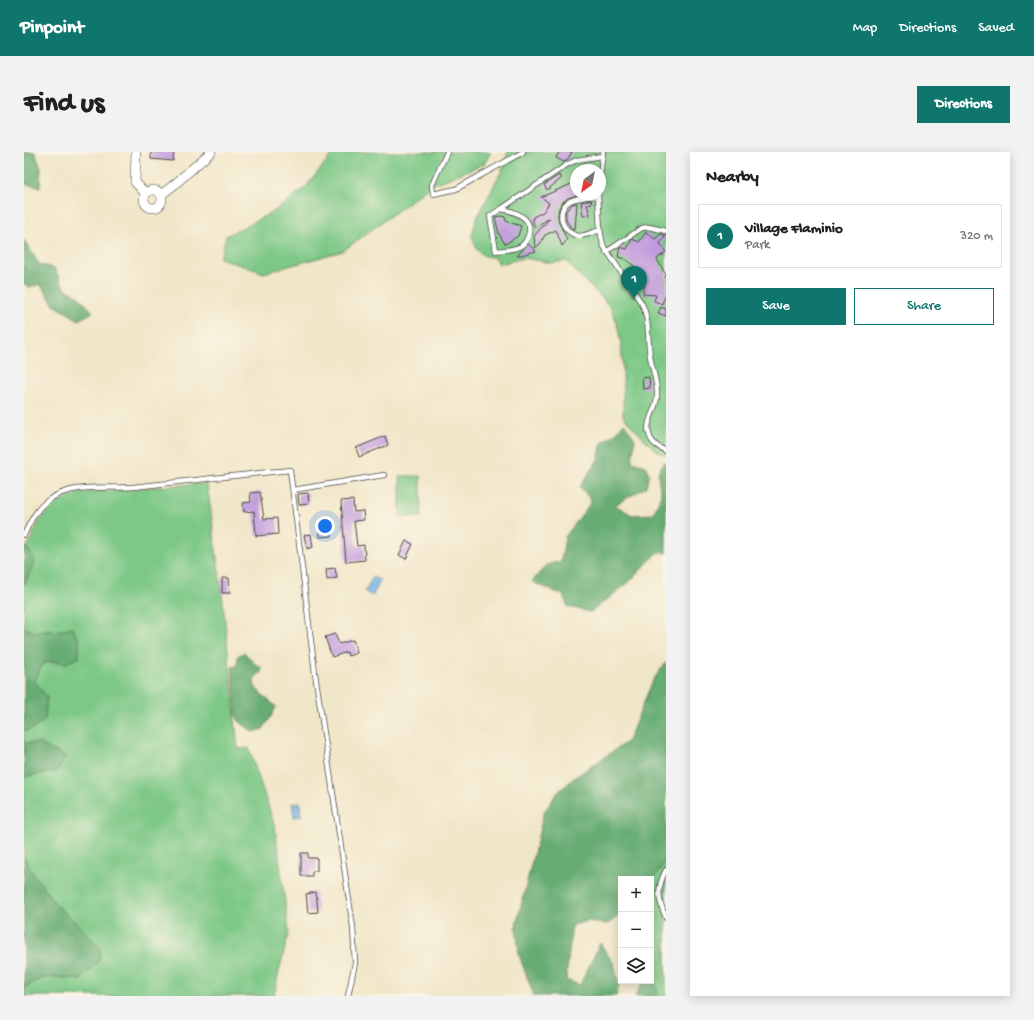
<!DOCTYPE html>
<html lang="en">
<head>
<meta charset="utf-8">
<style>
  :root { --surface:#fff; --page:#f2f2f2; --text:#202124; --muted:#757577; --line:#e0e0e0; --accent:#0f766e }
  body { margin:0; font-family:"Gochi Hand",sans-serif; background:var(--page); color:var(--text) }
  .controls { position:absolute; right:12px; bottom:12px; display:grid; overflow:hidden; border-radius:0px; box-shadow:0 2px 10px #0003 }
  .controls button { width:36px; height:36px; display:grid; place-items:center; padding:0; border:0; border-bottom:1px solid var(--line); background:var(--surface); color:var(--text); font:20px sans-serif }
  .compass { position:absolute; left:546px; top:12px; width:36px; height:36px; border-radius:50%; background:var(--surface); box-shadow:0 2px 10px #0003; rotate:213deg }
  .you { position:absolute; left:301px; top:374px; width:14px; height:14px; margin:-10px; border:3px solid #fff; border-radius:50%; background:#1a73e8; box-shadow:0 0 0 6px #1a73e833 }
  .badge { display:grid; place-items:center; width:26px; height:26px; border-radius:50%; background:var(--accent); color:#fff; font-size:13px; font-weight:700 }
  .pin { position:absolute; translate:-50% -33px; filter:drop-shadow(0 1px 2px #0008) }
  .pin::after { content:''; position:absolute; top:21px; width:14px; height:12px; background:inherit; clip-path:polygon(0 0,100% 0,50% 100%) }
  .list { margin:0; padding:0; list-style:none }
  h2 { display:flex; justify-content:space-between; align-items:center; height:52px; margin:0; padding:0 16px; font-size:17px }
  h2 small { font-size:13px; font-weight:400; color:var(--muted) }
  .list li { display:grid; grid-template-columns:26px 1fr auto; gap:12px; align-items:center; box-sizing:border-box; height:64px; margin:0 8px 8px; padding:0 8px; border:1px solid var(--line); border-radius:0px }
  .list b { display:block; font-size:15px; white-space:nowrap }
  .list p { margin:0; font-size:13px; white-space:nowrap; color:var(--muted) }
  .list em { font-size:13px; font-style:normal; color:var(--muted) }
  .actions { display:flex; gap:8px; padding:12px 16px }
  .actions a { flex:1; padding:9px 0; border:1px solid var(--accent); border-radius:0px; text-align:center; font-size:14px; color:var(--accent) }
  .actions .main { background:var(--accent); color:#fff }
  .icon { flex:none; width:22px; height:22px; fill:none; stroke:currentColor; stroke-width:2; stroke-linecap:round; stroke-linejoin:round }
  .map { position:relative; flex:none; width:642px; height:844px; overflow:hidden; border-radius:0px }
  header { display:flex; align-items:center; gap:24px; box-sizing:border-box; height:56px; padding:0 20px; background:var(--accent); color:#fff }
  header strong { font-size:19px }
  nav { display:flex; gap:22px; margin-inline-start:auto; font-size:14px }
  .intro { display:flex; align-items:center; justify-content:space-between; box-sizing:border-box; height:96px; padding:0 24px }
  h1 { margin:0; font-size:28px }
  .button { padding:10px 18px; border-radius:0px; background:var(--accent); color:#fff; font-size:14px; font-weight:700 }
  main { display:flex; gap:24px; padding:0 24px }
  aside { flex:1; background:var(--surface); border-radius:0px; box-shadow:0 2px 10px #0003 }
  .map>svg:first-child { display:block }
  .green { fill:#7dc886; stroke:#547a58; fill-rule:evenodd }
  .forest { fill:#66ac73; stroke:#486c4f }
  .water { fill:#6fade2; stroke:#4d6c86 }
  .building { fill:#c19bdd }
  .lines { fill:none; stroke-linecap:round; stroke-linejoin:round }
  .service-casing { stroke:#494743; stroke-width:6 }
  .minor-casing { stroke:#494743; stroke-width:10 }
  .service { stroke:#fff; stroke-width:4.5 }
  .minor { stroke:#fff; stroke-width:9 }
</style>
</head>
<body>
<header>
<strong>Pinpoint</strong>
<nav><a>Map</a><a>Directions</a><a>Saved</a></nav>
</header>
<div class="intro"><h1>Find us</h1><a class="button">Directions</a></div>
<main>
<div class="map">
<svg width="642" height="844" viewBox="0 0 642 844">
  <rect width="100%" height="100%" fill="#fcf5e5"/>
  <filter id="ink" filterUnits="userSpaceOnUse"><feTurbulence type="fractalNoise" baseFrequency=".025" numOctaves="2"/><feDisplacementMap in="SourceGraphic" scale="8" xChannelSelector="R" yChannelSelector="G"/><feConvolveMatrix kernelMatrix="1 2 1 2 8 2 1 2 1" color-interpolation-filters="sRGB"/></filter>
  <filter id="wash" filterUnits="userSpaceOnUse"><feTurbulence type="fractalNoise" baseFrequency=".012" numOctaves="4" result="noise"/><feDisplacementMap in="SourceGraphic" scale="16" xChannelSelector="R" yChannelSelector="G"/><feGaussianBlur stdDeviation="0.9" result="paint"/><feColorMatrix in="noise" values="0 0 0 0 0 0 0 0 0 0 0 0 0 0 0 0 0 1.4 0 .05"/><feComposite in="paint" operator="in"/></filter>
  <g filter="url(#wash)">
    <rect width="100%" height="100%" fill="#f0e6c8"/>
    <g class="green">
      <polygon points="310,0 467,0 460,12 408,33 319,99 240,121 196,106 202,84 249,60 281,36"/>
      <path d="M484,0H642V303L632,299L599,265C599,235 602,179 585,154C572,137 555,126 543,109L528,111L500,106L475,112L472,106L461,104L453,98L448,84L452,68L479,16ZM552,18H576V42H552Z"/>
      <rect x="376" y="324" width="21" height="41"/>
      <path d="M183,331L199,450L214,597L225,596L251,675L265,780L255,819L250,844H0L1,835L18,826L34,825L57,828L76,796L55,774L32,753L7,718L0,705V625L2,624L15,591H0V579L11,576L23,546L11,530C19,509 19,509 42,511L48,475L38,478L10,480L0,475V433L11,410L3,395L15,370L29,353L55,341Z"/>
      <polygon points="642,707 642,844 634,844 627,811 627,731"/>
    </g>
    <g class="forest">
      <polygon points="0,0 11,0 17,17 16,35 0,32"/>
      <polygon points="0,88 15,112 31,117 40,136 54,144 69,160 55,168 30,153 16,132 6,135 0,132"/>
      <polygon points="600,271 611,287 608,310 622,314 625,322 622,335 591,353 608,363 629,362 637,345 634,322 640,309 642,311 642,401 634,400 604,431 567,460 544,455 539,443 508,430 522,413 537,409 541,385 568,349 556,335 574,307 578,291 592,281"/>
      <polygon points="3,395 11,410 0,433 0,396"/>
      <polygon points="0,475 10,480 38,478 48,475 55,488 55,506 42,511 24,509 17,514 11,530 23,546 21,568 11,576 0,579"/>
      <path d="M220,500L230,511L238,516L237,521C217,532 245,546 252,555L248,563L239,577L229,580L215,569L212,563L208,515L213,514L214,504Z"/>
      <polygon points="642,510 642,707 627,731 627,727 597,727 597,762 584,772 564,769 548,773 542,828 556,833 576,791 590,812 595,834 592,844 510,844 495,803 492,774 520,660 533,641 550,626 604,589 629,528"/>
      <polygon points="0,591 15,591 42,605 33,619 0,625"/>
      <polygon points="0,705 7,718 32,753 55,774 76,796 76,808 57,828 34,825 18,826 1,835 0,839"/>
      <polygon points="628,814 634,844 611,844 620,829 627,829"/>
    </g>
    <g class="water">
      <polygon points="348,425 356,428 349,444 341,440"/>
      <polygon points="276,650 277,664 270,665 268,651"/>
    </g>
    <g id="blocks">
      <g class="building">
        <polygon points="127,0 150,0 149,9 127,7"/>
        <polygon points="535,0 548,0 543,8 540,10 532,6"/>
        <polygon points="535,23 538,26 523,38 520,33"/>
        <polygon points="552,30 552,42 553,43 544,46 539,50 535,56 534,63 535,70 543,88 538,94 532,78 521,83 516,92 511,96 510,84 526,66 511,75 509,71 509,65 519,60 525,51 517,45"/>
        <polygon points="567,48 568,51 563,52 566,63 559,64 557,50"/>
        <polygon points="553,51 551,77 547,76 542,68 542,59 548,52"/>
        <polygon points="477,64 481,65 482,69 497,74 494,84 481,92 475,82 471,65"/>
        <polygon points="622,80 631,87 637,82 642,84 636,91 642,100 633,107 642,123 641,124 642,144 641,144 638,152 630,149 632,143 619,142 621,129 618,130 617,123 609,113 601,107 594,105 596,95 603,97 608,87 615,90"/>
        <polygon points="504,92 512,99 493,104 499,97"/>
        <polygon points="637,155 642,157 642,164 634,161"/>
        <polygon points="625,225 626,236 619,237 618,226"/>
        <polygon points="361,284 364,293 335,305 332,296"/>
        <polygon points="236,340 240,367 253,366 254,382 232,384 230,359 220,360 219,351 227,350 226,341"/>
        <polygon points="284,341 285,352 275,353 274,342"/>
        <polygon points="329,348 330,360 339,359 340,368 330,369 333,394 340,393 341,408 322,410 317,349"/>
        <polygon points="306,369 308,384 296,385 294,370"/>
        <polygon points="287,382 289,395 283,397 280,383"/>
        <polygon points="382,389 389,392 382,407 375,403"/>
        <polygon points="311,416 313,426 303,428 302,417"/>
        <polygon points="198,426 205,426 206,441 198,441"/>
        <polygon points="311,482 315,492 329,488 333,501 324,504 323,500 308,505 301,485"/>
        <polygon points="277,701 284,701 284,706 293,706 293,719 288,719 288,724 277,724"/>
        <polygon points="292,740 294,760 284,761 282,742"/>
      </g>
    </g>
  </g>
  <g filter="url(#ink)">
    <use href="#blocks" fill-opacity="0" stroke="#494743" stroke-width="1"/>
    <g class="lines">
      <defs>
        <g id="service">
          <polyline points="423,0 408,33 409,42 432,37 499,0"/>
          <polyline points="576,23 579,0"/>
          <path d="M574,42L576,78L579,93L618,152C626,168 623,187 626,204C628,217 634,231 633,244C633,257 621,269 625,282C627,291 634,295 642,299"/>
          <path d="M574,44C565,45 554,45 546,49C530,58 538,82 555,84C561,84 570,80 576,78"/>
          <path d="M477,57C490,59 511,66 504,84C503,87 500,92 497,94C491,98 479,98 472,99L466,64L477,57L544,12L553,8L578,4"/>
          <polyline points="582,100 618,76 625,75 642,79"/>
          <polyline points="269,338 360,323"/>
          <path d="M0,383C6,370 13,355 26,347C50,331 82,337 109,335C162,329 214,323 266,318L291,521L329,775L331,811L324,844"/>
          <path d="M642,718C632,737 634,747 642,766"/>
        </g>
        <g id="minor">
          <polyline points="112,0 111,30 122,42"/>
          <circle cx="129" cy="47" r="9"/>
          <polyline points="137,43 151,32 187,0"/>
        </g>
      </defs>
      <use href="#service" class="service-casing"/>
      <use href="#minor" class="minor-casing"/>
      <use href="#service" class="service"/>
      <use href="#minor" class="minor"/>
    </g>
  </g>
</svg>
<div class="controls">
<button>+</button>
<button>−</button>
<button><svg class="icon" aria-label="layers" viewBox="0 0 24 24"><path d="M12 4l9 5-9 5-9-5zM3 14l9 5 9-5"/></svg></button>
</div>
<svg class="compass" viewBox="-18 -18 36 36"><path d="M0-13l5 13h-10z" fill="#e53935"/><path d="M0 13l5-13h-10z" fill="#757577"/></svg>
<div class="you"></div>
<div class="pin badge" style="left:610px;top:147px">1</div>
</div>
<aside>
<h2>Nearby<small></small></h2>
<ul class="list">
<li><span class="badge">1</span><div><b>Village Flaminio</b><p>Park</p></div><em>320 m</em></li>
</ul>
<div class="actions"><a class="main">Save</a><a>Share</a></div>
</aside>
</main>
</body>
</html>
